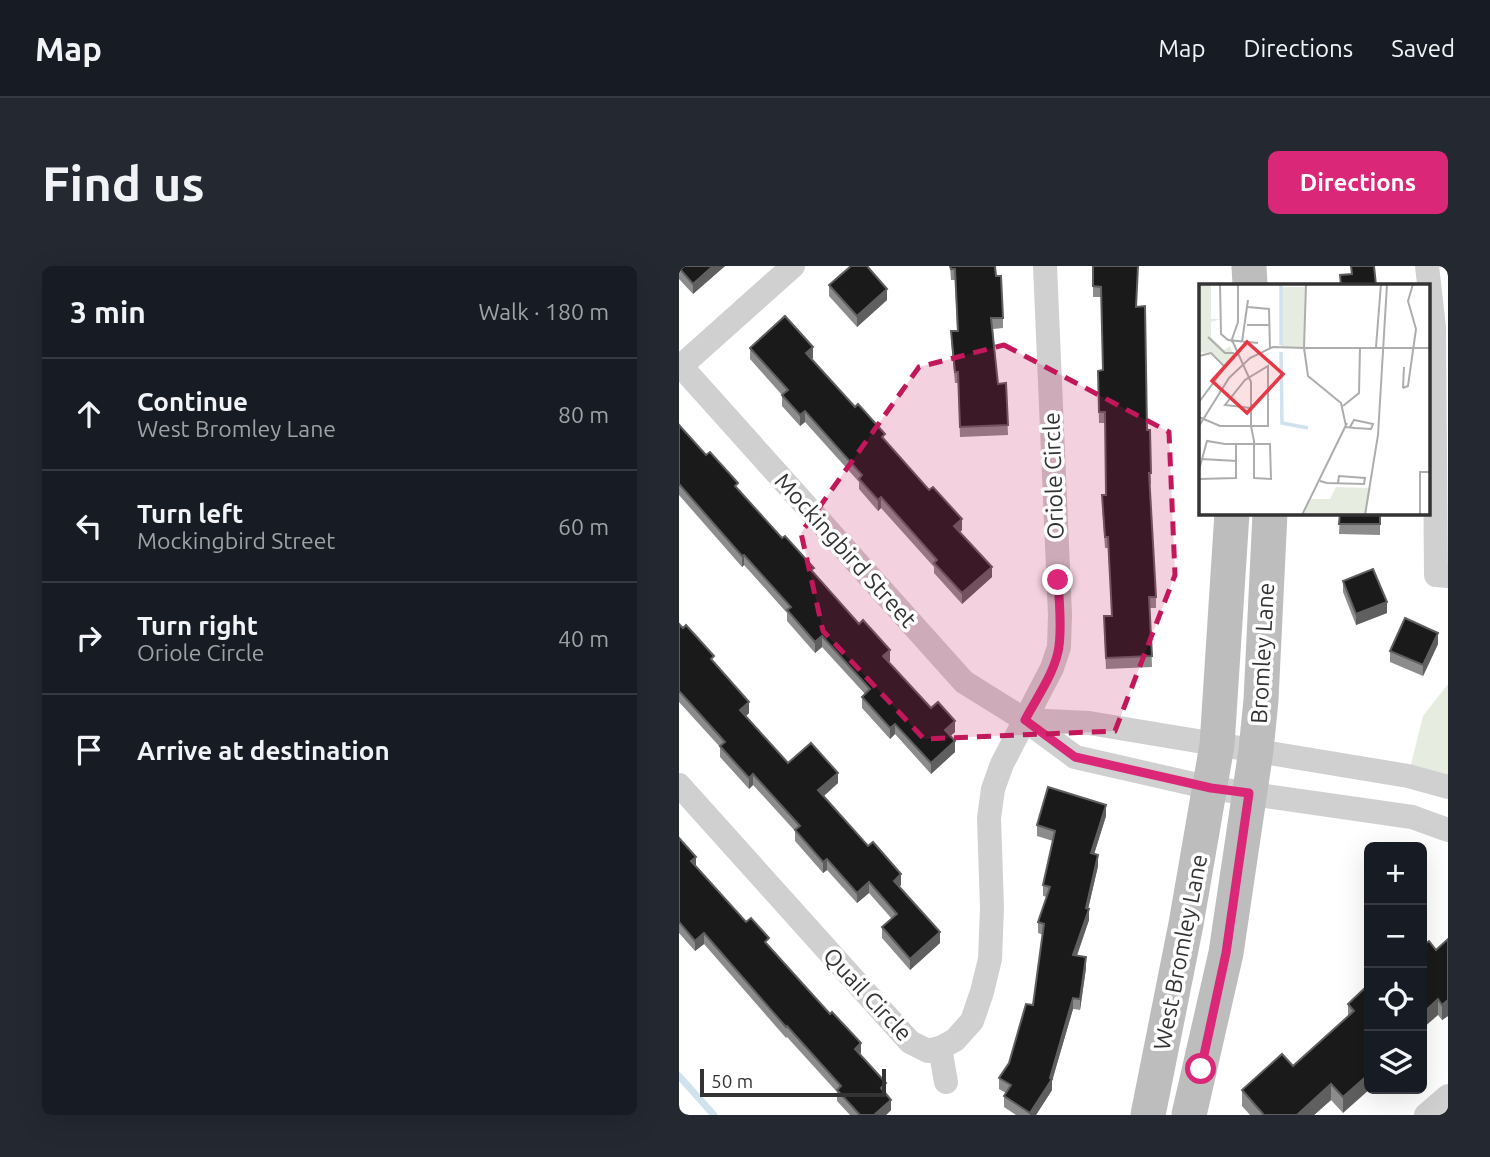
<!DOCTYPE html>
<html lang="en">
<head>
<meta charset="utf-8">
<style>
  :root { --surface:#171b24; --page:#242831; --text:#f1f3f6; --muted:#9ea1a6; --line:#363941; --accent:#db2777 }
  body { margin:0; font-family:Ubuntu,sans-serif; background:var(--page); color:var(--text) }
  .controls { position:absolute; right:21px; bottom:21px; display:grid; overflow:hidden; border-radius:10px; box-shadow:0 7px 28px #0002 }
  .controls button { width:63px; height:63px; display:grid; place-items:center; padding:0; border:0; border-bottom:2px solid var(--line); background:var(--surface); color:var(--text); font:35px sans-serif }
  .scale { position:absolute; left:21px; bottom:18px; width:186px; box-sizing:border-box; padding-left:7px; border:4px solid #333; border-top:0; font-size:19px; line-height:24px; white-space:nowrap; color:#333; -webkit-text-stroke:5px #fff; paint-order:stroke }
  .stop { position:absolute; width:21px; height:21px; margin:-16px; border:5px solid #db2777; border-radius:50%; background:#fff }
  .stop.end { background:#db2777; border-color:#fff; box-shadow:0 2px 7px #0008 }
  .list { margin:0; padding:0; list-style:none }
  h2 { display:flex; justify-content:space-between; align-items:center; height:91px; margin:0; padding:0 28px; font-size:30px }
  h2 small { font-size:23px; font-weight:400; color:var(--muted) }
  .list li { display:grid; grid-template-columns:46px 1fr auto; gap:21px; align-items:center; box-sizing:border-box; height:112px; padding:0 28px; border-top:2px solid var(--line) }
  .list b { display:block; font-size:26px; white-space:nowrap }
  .list p { margin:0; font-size:23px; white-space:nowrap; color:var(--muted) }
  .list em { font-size:23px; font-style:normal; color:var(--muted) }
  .icon { flex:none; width:38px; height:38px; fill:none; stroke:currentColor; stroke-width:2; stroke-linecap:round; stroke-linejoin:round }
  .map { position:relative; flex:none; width:769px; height:849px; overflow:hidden; border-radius:10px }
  header { display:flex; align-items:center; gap:42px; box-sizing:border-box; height:98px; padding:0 35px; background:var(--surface); border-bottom:2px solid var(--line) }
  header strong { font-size:33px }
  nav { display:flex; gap:38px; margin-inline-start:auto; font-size:24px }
  .intro { display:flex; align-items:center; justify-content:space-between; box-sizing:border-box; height:168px; padding:0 42px }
  h1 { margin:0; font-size:49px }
  .button { padding:18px 32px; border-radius:10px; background:var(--accent); color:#fff; font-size:24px; font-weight:700 }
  main { display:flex; gap:42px; padding:0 42px }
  aside { flex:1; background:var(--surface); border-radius:10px; box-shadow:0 7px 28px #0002 }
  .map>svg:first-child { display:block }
  .green { fill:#e6ecdf }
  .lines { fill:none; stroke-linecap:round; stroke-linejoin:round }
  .stream { stroke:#cfe2ee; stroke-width:7 }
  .street { stroke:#d0d0d0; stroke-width:24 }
  .secondary { stroke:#bdbdbd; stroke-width:35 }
  .wall { fill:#8c8c8c }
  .shaded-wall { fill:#5f5f5f }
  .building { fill:#1a1a1a; stroke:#5f5f5f; stroke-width:2 }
  .route { stroke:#db2777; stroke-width:9 }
  .marked { fill:#c2185b; fill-opacity:0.2; stroke:#c2185b; stroke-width:5; stroke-dasharray:14 9; stroke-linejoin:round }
  .labels { text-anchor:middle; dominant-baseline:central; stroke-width:7; stroke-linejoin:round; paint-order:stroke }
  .street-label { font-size:23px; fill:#333; stroke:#fff }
  .inset-river { fill:none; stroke:#cfe2ee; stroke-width:3.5 }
  .inset-road { fill:none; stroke:#adadad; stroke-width:2 }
  .view { fill:#e63946; fill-opacity:0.15; stroke:#e63946; stroke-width:3.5 }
  .inset-edge { fill:none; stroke:#333; stroke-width:3.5 }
</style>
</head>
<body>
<header>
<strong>Map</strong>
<nav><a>Map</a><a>Directions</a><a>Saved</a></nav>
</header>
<div class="intro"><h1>Find us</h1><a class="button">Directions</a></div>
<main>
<aside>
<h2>3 min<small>Walk · 180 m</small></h2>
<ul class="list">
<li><svg class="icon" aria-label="ahead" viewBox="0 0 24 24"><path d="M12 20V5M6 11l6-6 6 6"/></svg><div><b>Continue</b><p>West Bromley Lane</p></div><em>80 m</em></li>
<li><svg class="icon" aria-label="left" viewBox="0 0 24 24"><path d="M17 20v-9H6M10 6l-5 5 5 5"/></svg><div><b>Turn left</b><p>Mockingbird Street</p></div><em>60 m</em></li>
<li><svg class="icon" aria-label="right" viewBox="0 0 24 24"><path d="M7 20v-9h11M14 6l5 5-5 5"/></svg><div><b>Turn right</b><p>Oriole Circle</p></div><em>40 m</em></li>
<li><svg class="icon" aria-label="arrive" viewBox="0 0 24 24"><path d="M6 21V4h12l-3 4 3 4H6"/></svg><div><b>Arrive at destination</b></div></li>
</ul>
</aside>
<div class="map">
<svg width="769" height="849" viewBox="0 0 769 849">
  <rect width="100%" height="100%" fill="#fff"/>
  <polygon class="green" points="769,418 769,521 729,510 744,450"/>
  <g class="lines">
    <polyline class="stream" points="0,810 35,849"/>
    <g class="street">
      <polyline points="748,0 755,61 757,309 769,310"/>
      <polyline points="0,98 285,416 346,454 396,491 532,522 733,551 769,564"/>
      <polyline points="2,100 114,0"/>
      <polyline points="346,454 410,457 729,510 769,521"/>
      <polyline points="0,519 231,776 249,785 261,782 276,774 293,755 303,726 311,693 313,642 310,552 314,523 323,498 373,402 380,381 381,349 366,0"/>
      <polyline points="261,782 267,816"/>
      <polyline points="747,849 769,830"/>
    </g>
    <g class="secondary">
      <polyline points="570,0 571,19"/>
      <polyline points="469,849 507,658 538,479 553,247"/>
      <polyline points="510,849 547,687 577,484 582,434 591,247"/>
    </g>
  </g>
  <g class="wall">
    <polygon points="0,0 46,0 14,28 0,13"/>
    <polygon points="271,0 316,0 324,52 324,62 314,63 319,118 327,117 329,169 281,171 279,117 276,117 272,76 272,65 278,65 276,14 272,14"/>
    <polygon points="414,0 458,41 468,164 471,164 472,218 470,218 477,331 477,342 471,342 473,401 427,403 425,361 433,350 429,282 426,282 423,240 423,229 427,229 426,157 420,157 419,116 424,105 422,31 414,31"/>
    <polygon points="150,19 208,34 178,61 150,30"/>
    <polygon points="71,82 134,92 133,93 206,175 283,264 281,266 313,311 283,338 255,307 255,301 202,242 199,245 180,223 180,216 126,156 121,160 103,140 103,129 71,93"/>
    <polygon points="0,159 135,308 211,395 210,396 252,442 276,466 271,470 276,486 252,508 216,468 211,473 183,442 183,431 186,428 143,381 136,387 108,355 108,347 65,299 63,301 0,229"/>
    <polygon points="661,247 701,247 701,269 660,268"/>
    <polygon points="664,315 708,347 677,359 664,326"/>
    <polygon points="0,358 35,398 70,447 67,450 109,497 159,517 145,530 222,619 220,621 261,677 231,704 203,672 203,661 213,653 190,627 178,637 148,604 144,607 116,575 116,565 74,519 70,523 41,491 41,481 0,436"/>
    <polygon points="759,378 744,410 711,396 711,385"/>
    <polygon points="427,550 415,588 419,600 409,643 410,654 398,690 407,702 401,744 394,743 373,815 373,824 357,849 337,849 325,841 325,830 327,827 320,823 320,812 330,797 354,739 364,669 359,667 359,656 368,631 364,630 364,619 374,575 358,570 358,559"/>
    <polygon points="0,572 17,601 90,681 182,789 207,828 212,844 207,849 171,849 158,835 158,826 108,771 107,772 25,678 16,685 0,667"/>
    <polygon points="769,673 769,750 763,754 759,749 757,684"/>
    <polygon points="690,718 664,847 652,834 635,849 571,849 563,840 563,824 614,800 669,750 669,738"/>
  </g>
  <g class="shaded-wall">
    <polygon points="34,0 46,0 14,28 14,18"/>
    <polygon points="208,23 208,34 178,61 178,50"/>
    <polygon points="134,81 134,92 127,98 127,87"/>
    <polygon points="126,145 126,156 121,160 121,149"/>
    <polygon points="202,231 202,242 199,245 199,234"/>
    <polygon points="283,253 283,264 275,271 275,260"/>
    <polygon points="65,289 65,299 63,301 63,290"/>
    <polygon points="313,301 313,311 283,338 283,327"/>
    <polygon points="708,336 708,347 677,359 677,348"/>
    <polygon points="759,367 759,378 744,410 744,399"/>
    <polygon points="143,370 143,381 136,387 136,376"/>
    <polygon points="211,384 211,395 204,401 204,390"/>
    <polygon points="70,436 70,447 61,455 61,444"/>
    <polygon points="276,455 276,466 266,475 266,464"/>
    <polygon points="216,458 216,468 211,473 211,462"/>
    <polygon points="276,475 276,486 252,508 252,497"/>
    <polygon points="159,507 159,517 139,535 139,524"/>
    <polygon points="74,508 74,519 70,523 70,512"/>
    <polygon points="427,539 427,550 412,598 412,587"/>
    <polygon points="419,589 419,600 407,652 410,643 410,654 394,700 394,689 407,642"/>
    <polygon points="17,591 17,602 12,595"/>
    <polygon points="148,593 148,604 144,607 144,596"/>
    <polygon points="222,608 222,619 215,625 215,615"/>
    <polygon points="190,616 190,627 178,637 178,627"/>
    <polygon points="261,666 261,677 231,704 231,693"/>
    <polygon points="25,667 25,678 16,685 16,675"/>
    <polygon points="407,691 407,702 401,744 401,733"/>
    <polygon points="394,732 394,743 373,815 373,824 357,849 351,849 351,847 371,812"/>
    <polygon points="759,733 759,749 743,763 743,748"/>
    <polygon points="769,734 769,750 763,754 763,739"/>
    <polygon points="182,777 182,788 176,783"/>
    <polygon points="690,808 691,823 664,847 664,831"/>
    <polygon points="207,817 207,828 202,822"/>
    <polygon points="652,818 652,834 635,849 618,849"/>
    <polygon points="212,834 212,844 207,849 195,849"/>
  </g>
  <g class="building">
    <polygon points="0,0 34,0 14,18 0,2"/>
    <polygon points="172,0 188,0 208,23 178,50 150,19"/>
    <polygon points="271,0 316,0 317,10 322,10 324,52 312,52 319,118 327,117 329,159 281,161 279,106 276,106 272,65 279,65 276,3 272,3"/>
    <polygon points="414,0 459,0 457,41 466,40 468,164 471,164 472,207 470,207 477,331 470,331 473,390 427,392 425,350 433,350 429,271 426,271 423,229 427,229 426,146 420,146 419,105 424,104 422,21 414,20"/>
    <polygon points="672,0 695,0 697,19 662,19 661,9 673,8"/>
    <polygon points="106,50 134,81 127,87 176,141 179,138 206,168 203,171 250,224 254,221 283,253 275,260 313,301 283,327 255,297 258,294 202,231 199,234 180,213 183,209 126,145 121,149 103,129 109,124 71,82"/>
    <polygon points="0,159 27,189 31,186 59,217 56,220 103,272 106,270 135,302 132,304 180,358 184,354 211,384 204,390 252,442 259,436 276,455 266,464 276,475 252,497 216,458 211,462 183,431 191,423 143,370 136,376 108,344 112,341 65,289 63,290 0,218"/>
    <polygon points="661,247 701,247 701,258 660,258"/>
    <polygon points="694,303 708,336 677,348 664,315"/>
    <polygon points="726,352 759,367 744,399 711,385"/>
    <polygon points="0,358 4,362 7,359 35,390 32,393 70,436 61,444 109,497 132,477 159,507 139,524 189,580 194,576 222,608 215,615 261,666 231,693 203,661 218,648 190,616 178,627 148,593 144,596 116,564 121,560 74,508 70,512 41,480 46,476 0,425"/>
    <polygon points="369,521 427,539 412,587 419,589 407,642 410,643 394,689 407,691 401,733 394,732 371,812 373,813 351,847 325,830 332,819 320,812 330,797 347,738 354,739 365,658 359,656 371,621 364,619 376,565 358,559"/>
    <polygon points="0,572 17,591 12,595 67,656 72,652 90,672 86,676 151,748 153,746 182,777 176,783 207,817 202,822 212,834 195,849 181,849 158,824 162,820 108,760 107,761 25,667 16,675 0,656"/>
    <polygon points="769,673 769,734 763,739 759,733 743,748 743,680 750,675 757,684"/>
    <polygon points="690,718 690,808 664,831 652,818 618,849 585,849 563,824 603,788 614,800 675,745 669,738"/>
  </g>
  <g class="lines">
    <path class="route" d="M379,314C380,335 383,358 380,380C377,405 358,431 346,454L396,491L532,522L570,527L547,687L522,803"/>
  </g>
  <path class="marked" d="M325,79L490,166L496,309L436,465L245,473L144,365L122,267L240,101Z"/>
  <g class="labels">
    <g class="street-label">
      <text transform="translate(374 210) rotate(-92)">Oriole Circle</text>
      <text transform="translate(167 284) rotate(48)">Mockingbird Street</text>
      <text transform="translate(583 387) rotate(-87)">Bromley Lane</text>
      <text transform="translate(501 686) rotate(-79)">West Bromley Lane</text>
      <text transform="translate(189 728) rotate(47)">Quail Circle</text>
    </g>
  </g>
  <g transform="translate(520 18)">
    <rect width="231" height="231" fill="#fff"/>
    <path d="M0,0H12V35H21L12,38V53L25,66L31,62L36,75L25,82L14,70L0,68ZM82,3H106L105,64L82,63ZM137,203L172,204L166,231H103L112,215H131Z" fill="#e6ecdf"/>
    <path class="inset-river" d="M82,61V0M82,68L83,139L109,144"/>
    <path class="inset-road" d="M21,0L22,50L29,56L59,59M49,23L70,25L71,65M48,41H70M9,53L26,69H35M32,58L39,38V0M43,58L49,16M177,63L182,0M0,72L12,69L26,83L0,118M204,104L209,102L217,45L209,17L214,0M204,104L205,83M144,122L160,109L161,64M0,133L21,142H69V82L46,96L26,121L52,124M0,142L30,94L51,74L74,63L105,64L107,0M147,142L142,119L109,92L105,64H231M146,143L156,144L172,145L174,140L155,136L151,143M37,160V195M2,175L38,177M0,186L8,157L26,160H71L72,195L55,194V157L52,142V98L33,56M0,195L37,194M121,197L128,199L165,200L166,194L140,192L139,199M103,231L148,139M166,231L179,151L188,0M221,231V188H231"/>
    <path class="view" d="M48,58L84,90L48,129L13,97Z"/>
    <rect width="231" height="231" class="inset-edge"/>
  </g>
</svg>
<div class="controls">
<button>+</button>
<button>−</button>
<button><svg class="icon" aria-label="locate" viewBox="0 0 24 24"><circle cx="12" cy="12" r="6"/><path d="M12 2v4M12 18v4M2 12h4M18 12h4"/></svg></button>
<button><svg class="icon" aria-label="layers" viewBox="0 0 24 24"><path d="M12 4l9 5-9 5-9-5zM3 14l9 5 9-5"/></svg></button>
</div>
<div class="scale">50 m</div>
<div class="stop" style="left:522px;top:803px"></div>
<div class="stop end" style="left:379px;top:314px"></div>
</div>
</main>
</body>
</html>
